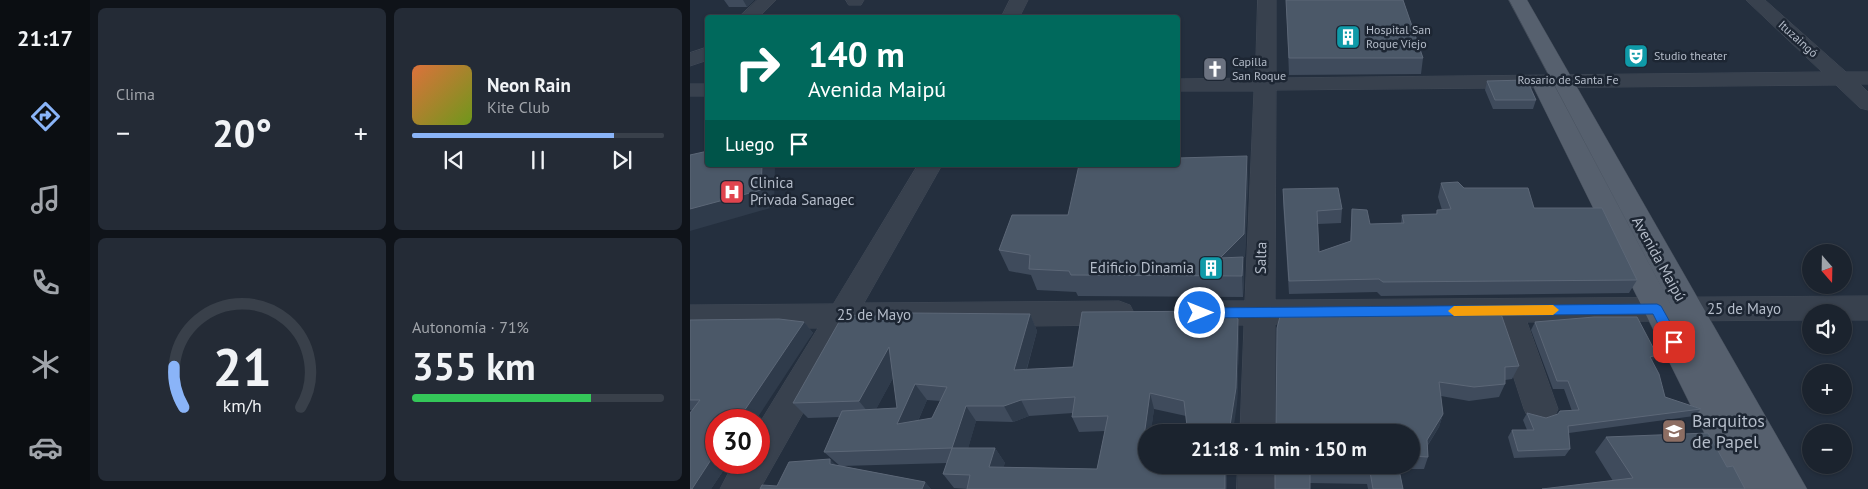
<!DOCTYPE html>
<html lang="es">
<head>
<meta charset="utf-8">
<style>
  :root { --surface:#1b232e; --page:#242b36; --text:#f1f3f6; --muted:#a0a4aa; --line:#39404a; --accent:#8ab4f8 }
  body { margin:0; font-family:"PT Sans",sans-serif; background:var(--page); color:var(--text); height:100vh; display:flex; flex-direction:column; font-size:19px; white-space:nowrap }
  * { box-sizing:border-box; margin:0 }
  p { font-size:16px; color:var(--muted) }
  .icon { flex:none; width:28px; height:28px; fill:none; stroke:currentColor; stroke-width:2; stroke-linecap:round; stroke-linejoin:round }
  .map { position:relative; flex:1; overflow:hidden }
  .sheet { display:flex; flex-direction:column; gap:8px; padding:8px; background:#0f1319; width:600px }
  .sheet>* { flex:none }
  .top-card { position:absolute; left:15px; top:15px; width:475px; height:152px; border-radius:5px; box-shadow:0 1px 4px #0004,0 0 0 1px var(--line); background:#00695c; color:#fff; overflow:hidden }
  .needle { width:32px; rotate:160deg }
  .fabs { position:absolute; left:1112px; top:244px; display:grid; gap:10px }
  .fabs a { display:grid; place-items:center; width:50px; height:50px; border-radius:50%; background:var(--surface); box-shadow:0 1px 4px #0004,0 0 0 1px var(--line); font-size:25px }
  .speed { position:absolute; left:15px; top:409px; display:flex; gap:10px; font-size:25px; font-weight:700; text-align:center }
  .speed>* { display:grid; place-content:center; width:65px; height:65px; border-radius:50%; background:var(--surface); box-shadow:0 1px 4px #0004,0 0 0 1px var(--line); line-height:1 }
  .speed .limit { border:8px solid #d22; background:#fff; color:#111 }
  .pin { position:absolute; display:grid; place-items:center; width:42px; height:42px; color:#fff; margin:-21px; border-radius:10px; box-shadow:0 2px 8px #0006 }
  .me { position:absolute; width:55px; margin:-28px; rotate:90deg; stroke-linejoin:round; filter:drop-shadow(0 0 4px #0008) }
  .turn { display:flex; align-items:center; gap:18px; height:105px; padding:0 20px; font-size:22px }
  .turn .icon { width:65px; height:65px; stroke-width:2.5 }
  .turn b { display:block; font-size:35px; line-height:42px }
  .then { display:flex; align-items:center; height:48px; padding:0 20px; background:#0003; gap:10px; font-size:19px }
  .big { font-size:38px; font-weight:600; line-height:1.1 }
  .sheet .card { flex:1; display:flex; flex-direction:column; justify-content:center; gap:8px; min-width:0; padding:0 18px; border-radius:8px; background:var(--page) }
  .sheet .dial { align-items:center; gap:0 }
  .dial svg { height:130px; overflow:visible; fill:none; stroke:var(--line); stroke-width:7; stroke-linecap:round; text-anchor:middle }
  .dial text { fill:var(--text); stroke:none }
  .song { display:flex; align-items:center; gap:15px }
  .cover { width:60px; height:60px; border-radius:8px; background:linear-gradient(135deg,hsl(20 70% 55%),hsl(80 70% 35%)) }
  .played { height:5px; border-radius:2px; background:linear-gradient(90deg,var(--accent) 80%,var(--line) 80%) }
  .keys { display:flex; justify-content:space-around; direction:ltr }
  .heat { display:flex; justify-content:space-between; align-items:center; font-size:28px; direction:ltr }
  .charge { height:8px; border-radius:4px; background:linear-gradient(90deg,#34c759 71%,var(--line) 0) }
  .sheet .tiles { flex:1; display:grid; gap:8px; grid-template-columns:repeat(2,1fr) }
  .trip { position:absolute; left:448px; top:424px; width:282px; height:50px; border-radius:25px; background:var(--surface); box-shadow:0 1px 4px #0004,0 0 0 1px var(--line); font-weight:600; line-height:50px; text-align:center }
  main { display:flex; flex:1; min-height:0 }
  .tab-bar { display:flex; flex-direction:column; width:90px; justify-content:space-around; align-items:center; background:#0b0e12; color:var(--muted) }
  .tab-bar .icon { width:35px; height:35px }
  .tab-bar .current { color:var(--accent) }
  .tab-bar b { font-size:22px; color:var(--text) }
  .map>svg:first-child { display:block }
</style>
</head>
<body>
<main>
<nav class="tab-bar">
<b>21:17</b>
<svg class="icon current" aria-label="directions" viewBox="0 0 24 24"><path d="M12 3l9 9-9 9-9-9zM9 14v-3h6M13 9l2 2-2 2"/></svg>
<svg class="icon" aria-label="music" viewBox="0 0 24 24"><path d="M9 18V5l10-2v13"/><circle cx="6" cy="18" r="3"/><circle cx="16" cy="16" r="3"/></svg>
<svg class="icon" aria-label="phone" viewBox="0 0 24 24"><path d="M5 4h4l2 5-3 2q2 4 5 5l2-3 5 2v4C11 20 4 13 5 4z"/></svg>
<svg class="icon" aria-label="climate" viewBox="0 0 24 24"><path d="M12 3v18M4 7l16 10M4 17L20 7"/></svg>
<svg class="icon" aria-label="car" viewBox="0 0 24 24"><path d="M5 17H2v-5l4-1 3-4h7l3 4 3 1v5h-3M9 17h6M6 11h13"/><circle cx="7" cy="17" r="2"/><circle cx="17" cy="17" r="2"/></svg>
</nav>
<section class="sheet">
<div class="tiles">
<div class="card"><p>Clima</p>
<div class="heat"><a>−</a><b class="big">20°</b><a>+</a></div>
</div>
<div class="card">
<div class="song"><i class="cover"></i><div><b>Neon Rain</b><p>Kite Club</p></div></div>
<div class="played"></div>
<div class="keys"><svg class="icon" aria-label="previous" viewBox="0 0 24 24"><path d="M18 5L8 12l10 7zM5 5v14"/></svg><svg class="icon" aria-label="pause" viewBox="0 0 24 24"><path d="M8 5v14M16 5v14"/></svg><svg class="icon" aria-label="next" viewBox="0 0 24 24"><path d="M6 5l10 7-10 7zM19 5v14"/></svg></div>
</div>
<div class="card dial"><svg viewBox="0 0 100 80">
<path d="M14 69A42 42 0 1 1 86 69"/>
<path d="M14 69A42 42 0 0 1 8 44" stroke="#8ab4f8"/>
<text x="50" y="56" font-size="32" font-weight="700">21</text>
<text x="50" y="72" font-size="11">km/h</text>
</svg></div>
<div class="card"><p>Autonomía · 71%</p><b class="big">355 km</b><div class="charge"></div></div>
</div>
</section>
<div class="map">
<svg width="1178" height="489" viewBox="0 0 1178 489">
  <rect width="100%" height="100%" fill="#242f3e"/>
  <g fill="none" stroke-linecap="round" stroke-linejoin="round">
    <defs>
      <path id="minor" d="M 67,0 L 86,0 L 68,18 L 48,18 Z
        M 156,0 L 174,0 L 171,5 L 159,5 Z
        M 320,0 L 338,0 L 329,18 L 311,18 Z
        M 568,0 L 586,0 L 586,78 L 1132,72 L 1056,0 L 1075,0 L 1156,72 L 1178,72 L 1178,84 L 1170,84 L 1178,92 L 1178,110 L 1170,108 L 1146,85 L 586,90 L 585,300 L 1178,296 L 1178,320 L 1154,320 L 1154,312 L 1121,312 L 1121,320 L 837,322 L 868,409 L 863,420 L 851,424 L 839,420 L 834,409 L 806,323 L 585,324 L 585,432 L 550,432 L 554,325 L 502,325 L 491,321 L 487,313 L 491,305 L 502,301 L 555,301 L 564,91 L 488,91 L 488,79 L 565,78 Z
        M 18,47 L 18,60 L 0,66 L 0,53 Z
        M 0,84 L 18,84 L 18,96 L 0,96 Z
        M 228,165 L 252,165 L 174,303 L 429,301 L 440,305 L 444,313 L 440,321 L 429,325 L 161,328 L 70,489 L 30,489 L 44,462 L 69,462 L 69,424 L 128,328 L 0,329 L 0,305 L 143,304 Z
        M 548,465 L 584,465 L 585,489 L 547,489 Z"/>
      <path id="major" d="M 819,0 L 837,0 L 1117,489 L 1042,489 L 843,86 L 847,82 L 854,80 L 861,82 L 865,86 L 990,322 Z"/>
    </defs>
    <use href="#minor" stroke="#414a57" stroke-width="1"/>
    <use href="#major" stroke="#414a57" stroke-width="1"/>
    <use href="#minor" fill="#38414e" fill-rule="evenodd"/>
    <use href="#major" fill="#56606e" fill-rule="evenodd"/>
  </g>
  <path fill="#3f4b5c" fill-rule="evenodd" d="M 34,0 L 64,0 L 57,7 L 39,7 Z
    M 596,0 L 713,0 L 733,58 L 731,74 L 599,75 Z
    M 797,81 L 846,100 L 843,109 L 803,109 L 795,90 Z
    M 558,177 L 555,256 L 553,258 L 554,278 L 553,297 L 388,296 L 386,292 L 347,290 L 341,275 L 319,271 L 309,250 L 378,215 Z
    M 751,183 L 774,188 L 844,208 L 947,280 L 939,293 L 691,296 L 687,292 L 599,294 L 593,202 L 593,189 L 652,209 L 651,223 L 628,224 L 629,252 L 660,241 L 662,209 L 680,224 L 711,223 L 712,215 L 746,214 L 747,210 L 752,210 L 748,197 Z
    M 340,314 L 347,331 L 337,369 L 383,367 L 549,335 L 547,404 L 497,426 L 496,416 L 464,409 L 456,465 L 539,465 L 537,474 L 537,489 L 277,489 L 264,488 L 253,474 L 257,463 L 152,466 L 235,482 L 241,489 L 70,489 L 87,486 L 146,465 L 150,466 L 134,452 L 149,417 L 118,418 L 103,403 L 219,317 ZM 203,378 L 207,408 L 186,409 ZM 237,400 L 251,401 L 242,418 L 228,421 ZM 383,413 L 382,417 L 389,432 L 415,431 L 407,469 L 313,467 L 315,463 L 305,448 L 278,448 L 286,421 L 323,422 L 339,416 Z
    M 652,314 L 829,366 L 822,379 L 815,380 L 815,384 L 809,397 L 779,401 L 751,396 L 753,414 L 749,427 L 738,445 L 738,457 L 734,469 L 709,469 L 713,489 L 678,489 L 677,484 L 620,483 L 585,465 L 721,465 L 721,432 Z
    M 0,320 L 114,322 L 123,333 L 26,462 L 39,462 L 21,489 L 2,410 L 0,410 Z
    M 845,322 L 967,355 L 962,361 L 975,397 L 1011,409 L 1004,416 L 879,433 L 880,449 L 875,456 L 824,458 L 818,437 L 822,430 L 837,430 L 833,420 L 837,413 L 856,418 L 882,411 L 874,389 L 863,389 L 841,330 Z
    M 916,437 L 1037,467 L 923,481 L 905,452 Z"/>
  <path fill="#2f3b4b" d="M 53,0 L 64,0 L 57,7 Z
    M 557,156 L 558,177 L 555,256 L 553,258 L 554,278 L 553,297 L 552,276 L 530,258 Z
    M 72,165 L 85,165 L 84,207 L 0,231 L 0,209 Z
    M 340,314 L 347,331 L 332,385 L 324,370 Z
    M 548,319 L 549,335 L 547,404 L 543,432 L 539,432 Z
    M 114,322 L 123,333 L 66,420 L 48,420 Z
    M 199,347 L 211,363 L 182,417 L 169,401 Z
    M 967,355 L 961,363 L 960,357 Z
    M 225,384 L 237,400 L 220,439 L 207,424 Z
    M 460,393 L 464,409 L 461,432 L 456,432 L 456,465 L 451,458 Z
    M 331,400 L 339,416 L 323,422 L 314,406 Z
    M 276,406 L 286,421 L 274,463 L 262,448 Z
    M 753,414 L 749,427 L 733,452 L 737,440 Z
    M 305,448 L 315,463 L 309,481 L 299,467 Z
    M 26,452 L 26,462 L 39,462 L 21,489 L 2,489 Z
    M 140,459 L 150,469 L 140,464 Z
    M 535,465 L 539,465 L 537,474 L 537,489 L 535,489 Z
    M 235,482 L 241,489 L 232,489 Z"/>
  <path fill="#4b5868" stroke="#5c6777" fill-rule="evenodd" d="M 596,0 L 713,0 L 733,58 L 599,58 Z
    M 837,80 L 846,100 L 805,100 L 797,81 Z
    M 18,151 L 18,165 L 72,165 L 71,190 L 0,209 L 0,155 Z
    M 557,156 L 554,234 L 530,258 L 553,257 L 552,276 L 381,275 L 379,271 L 339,269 L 340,255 L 309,250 L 322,215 L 378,215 L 389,165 L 488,165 L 488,158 Z
    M 768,182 L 774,188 L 838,188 L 844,208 L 912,208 L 947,280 L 693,282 L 689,279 L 599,281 L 593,189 L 648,188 L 652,209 L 627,211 L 629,252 L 661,241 L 662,209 L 677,210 L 680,224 L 714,223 L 712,215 L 747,214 L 747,210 L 761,209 L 751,183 Z
    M 537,311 L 548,319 L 546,388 L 539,432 L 496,432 L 497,426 L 494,401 L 460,393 L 451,458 L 456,458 L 456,465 L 535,465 L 535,489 L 277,489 L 280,475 L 253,474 L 262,448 L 134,452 L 152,411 L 207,408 L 199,347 L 169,401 L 103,403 L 153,315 L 219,317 L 219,313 L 340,314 L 324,370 L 383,367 L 392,312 ZM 225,384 L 257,387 L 242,418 L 207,424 ZM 385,397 L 382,417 L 418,416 L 407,469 L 299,467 L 305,448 L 262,448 L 276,406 L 314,406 L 331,400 Z
    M 810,311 L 829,366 L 815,367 L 815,384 L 784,387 L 749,382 L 753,414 L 737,440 L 738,457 L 721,456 L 721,432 L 586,432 L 587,328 L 591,313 L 652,312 L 652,314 Z
    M 904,317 L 947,317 L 967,355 L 960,357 L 969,374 L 975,397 L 1011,409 L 878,426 L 880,449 L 828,451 L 822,430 L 844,430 L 837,413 L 856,418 L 868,414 L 870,411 L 889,410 L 878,381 L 867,381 L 845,322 Z
    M 89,319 L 114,322 L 48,420 L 26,420 L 26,452 L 2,489 L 0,489 L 0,413 L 10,400 L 0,400 L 0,320 Z
    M 1018,433 L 1037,467 L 1043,466 L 1055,489 L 852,489 L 943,478 L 916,437 Z
    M 140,459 L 140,464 L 235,482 L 232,489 L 70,489 L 72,485 L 87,486 L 99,462 Z
    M 585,465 L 708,465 L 713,489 L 683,489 L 680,472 L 620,471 L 620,489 L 585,489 Z"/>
  <path fill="#1a73e8" stroke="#114b97" d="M 967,304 L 971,306 L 989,338 L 991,342 L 989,346 L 979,346 L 963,314 L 510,318 L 504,313 L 510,308 Z"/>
  <path fill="#f59e0b" d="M 863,305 L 869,310 L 863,315 L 764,316 L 758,311 L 764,306 Z"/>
  <defs>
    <symbol id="building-square" viewBox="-11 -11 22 22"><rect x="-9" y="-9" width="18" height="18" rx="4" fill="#0f9aa8" stroke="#1d2633"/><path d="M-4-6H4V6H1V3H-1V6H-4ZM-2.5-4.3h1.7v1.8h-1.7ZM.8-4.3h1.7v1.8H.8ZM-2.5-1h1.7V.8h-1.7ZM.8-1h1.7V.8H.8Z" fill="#fff"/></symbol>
    <symbol id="theatre-square" viewBox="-11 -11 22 22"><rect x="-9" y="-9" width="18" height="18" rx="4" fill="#0f9aa8" stroke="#1d2633"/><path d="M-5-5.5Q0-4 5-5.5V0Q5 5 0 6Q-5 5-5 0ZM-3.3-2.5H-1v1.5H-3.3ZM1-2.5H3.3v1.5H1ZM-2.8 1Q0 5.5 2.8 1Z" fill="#fff"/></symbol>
    <symbol id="church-square" viewBox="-11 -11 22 22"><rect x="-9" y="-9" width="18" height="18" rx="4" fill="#6b7280" stroke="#1d2633"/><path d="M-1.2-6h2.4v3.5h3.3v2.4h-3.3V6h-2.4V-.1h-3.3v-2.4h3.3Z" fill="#fff"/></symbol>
    <symbol id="hospital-square" viewBox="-11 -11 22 22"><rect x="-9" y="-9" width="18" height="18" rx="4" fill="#e0444e" stroke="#1d2633"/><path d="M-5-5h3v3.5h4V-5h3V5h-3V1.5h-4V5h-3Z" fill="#fff"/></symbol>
    <symbol id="school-square" viewBox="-11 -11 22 22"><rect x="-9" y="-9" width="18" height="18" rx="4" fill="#8d6e63" stroke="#1d2633"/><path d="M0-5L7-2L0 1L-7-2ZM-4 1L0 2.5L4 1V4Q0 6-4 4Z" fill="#fff"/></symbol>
  </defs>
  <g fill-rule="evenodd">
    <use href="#building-square" x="644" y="23" width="28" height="28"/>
    <use href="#theatre-square" x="932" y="42" width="28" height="28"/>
    <use href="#church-square" x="511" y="55" width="28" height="28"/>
    <use href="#hospital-square" x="28" y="178" width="28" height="28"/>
    <use href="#building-square" x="507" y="254" width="28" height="28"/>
    <use href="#school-square" x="970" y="417" width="28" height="28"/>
  </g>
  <g text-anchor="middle" stroke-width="5" stroke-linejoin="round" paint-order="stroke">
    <g font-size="12" fill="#b4bcc9" stroke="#1d2633" text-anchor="start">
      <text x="676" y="34">Hospital San<tspan x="676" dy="14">Roque Viejo</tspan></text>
      <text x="964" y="60">Studio theater</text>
      <text x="542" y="66">Capilla<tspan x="542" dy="14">San Roque</tspan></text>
    </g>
    <g font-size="12" fill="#b4bcc9" stroke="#1d2633">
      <text transform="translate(1108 39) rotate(42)" y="4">Ituzaingó</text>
      <text x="878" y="84">Rosario de Santa Fe</text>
    </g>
    <g font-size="15" fill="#b4bcc9" stroke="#1d2633" text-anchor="start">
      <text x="60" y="188">Clinica<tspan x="60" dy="17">Privada Sanagec</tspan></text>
      <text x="504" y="273" text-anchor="end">Edificio Dinamia</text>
    </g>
    <g font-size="15" fill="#b4bcc9" stroke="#1d2633">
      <text transform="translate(571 258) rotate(-89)" y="5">Salta</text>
      <text transform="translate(969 259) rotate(61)" y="5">Avenida Maipú</text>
      <text x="1054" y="314">25 de Mayo</text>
      <text x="184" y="320">25 de Mayo</text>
    </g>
    <g font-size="18" fill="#b4bcc9" stroke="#1d2633" text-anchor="start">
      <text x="1002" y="427">Barquitos<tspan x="1002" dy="21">de Papel</tspan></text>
    </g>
  </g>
</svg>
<div class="fabs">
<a><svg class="needle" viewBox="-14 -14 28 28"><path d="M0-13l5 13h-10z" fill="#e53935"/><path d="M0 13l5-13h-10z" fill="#a0a4aa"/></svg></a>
<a><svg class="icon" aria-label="sound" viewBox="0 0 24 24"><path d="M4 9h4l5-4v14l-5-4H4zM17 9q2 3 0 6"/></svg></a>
<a>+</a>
<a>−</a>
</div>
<div class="speed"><div class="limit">30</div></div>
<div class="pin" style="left:984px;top:342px;background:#d93025"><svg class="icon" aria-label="arrive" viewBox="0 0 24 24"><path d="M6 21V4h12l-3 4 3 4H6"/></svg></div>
<svg class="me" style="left:510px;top:313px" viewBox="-20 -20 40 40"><circle r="17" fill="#1a73e8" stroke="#fff" stroke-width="3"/><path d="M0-11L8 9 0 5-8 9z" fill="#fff"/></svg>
<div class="trip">21:18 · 1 min · 150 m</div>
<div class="top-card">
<div class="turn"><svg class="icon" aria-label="right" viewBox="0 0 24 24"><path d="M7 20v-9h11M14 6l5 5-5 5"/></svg><div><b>140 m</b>Avenida Maipú</div></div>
<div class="then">Luego<svg class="icon" aria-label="arrive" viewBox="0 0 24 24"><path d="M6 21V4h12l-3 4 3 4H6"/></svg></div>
</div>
</div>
</main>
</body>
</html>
